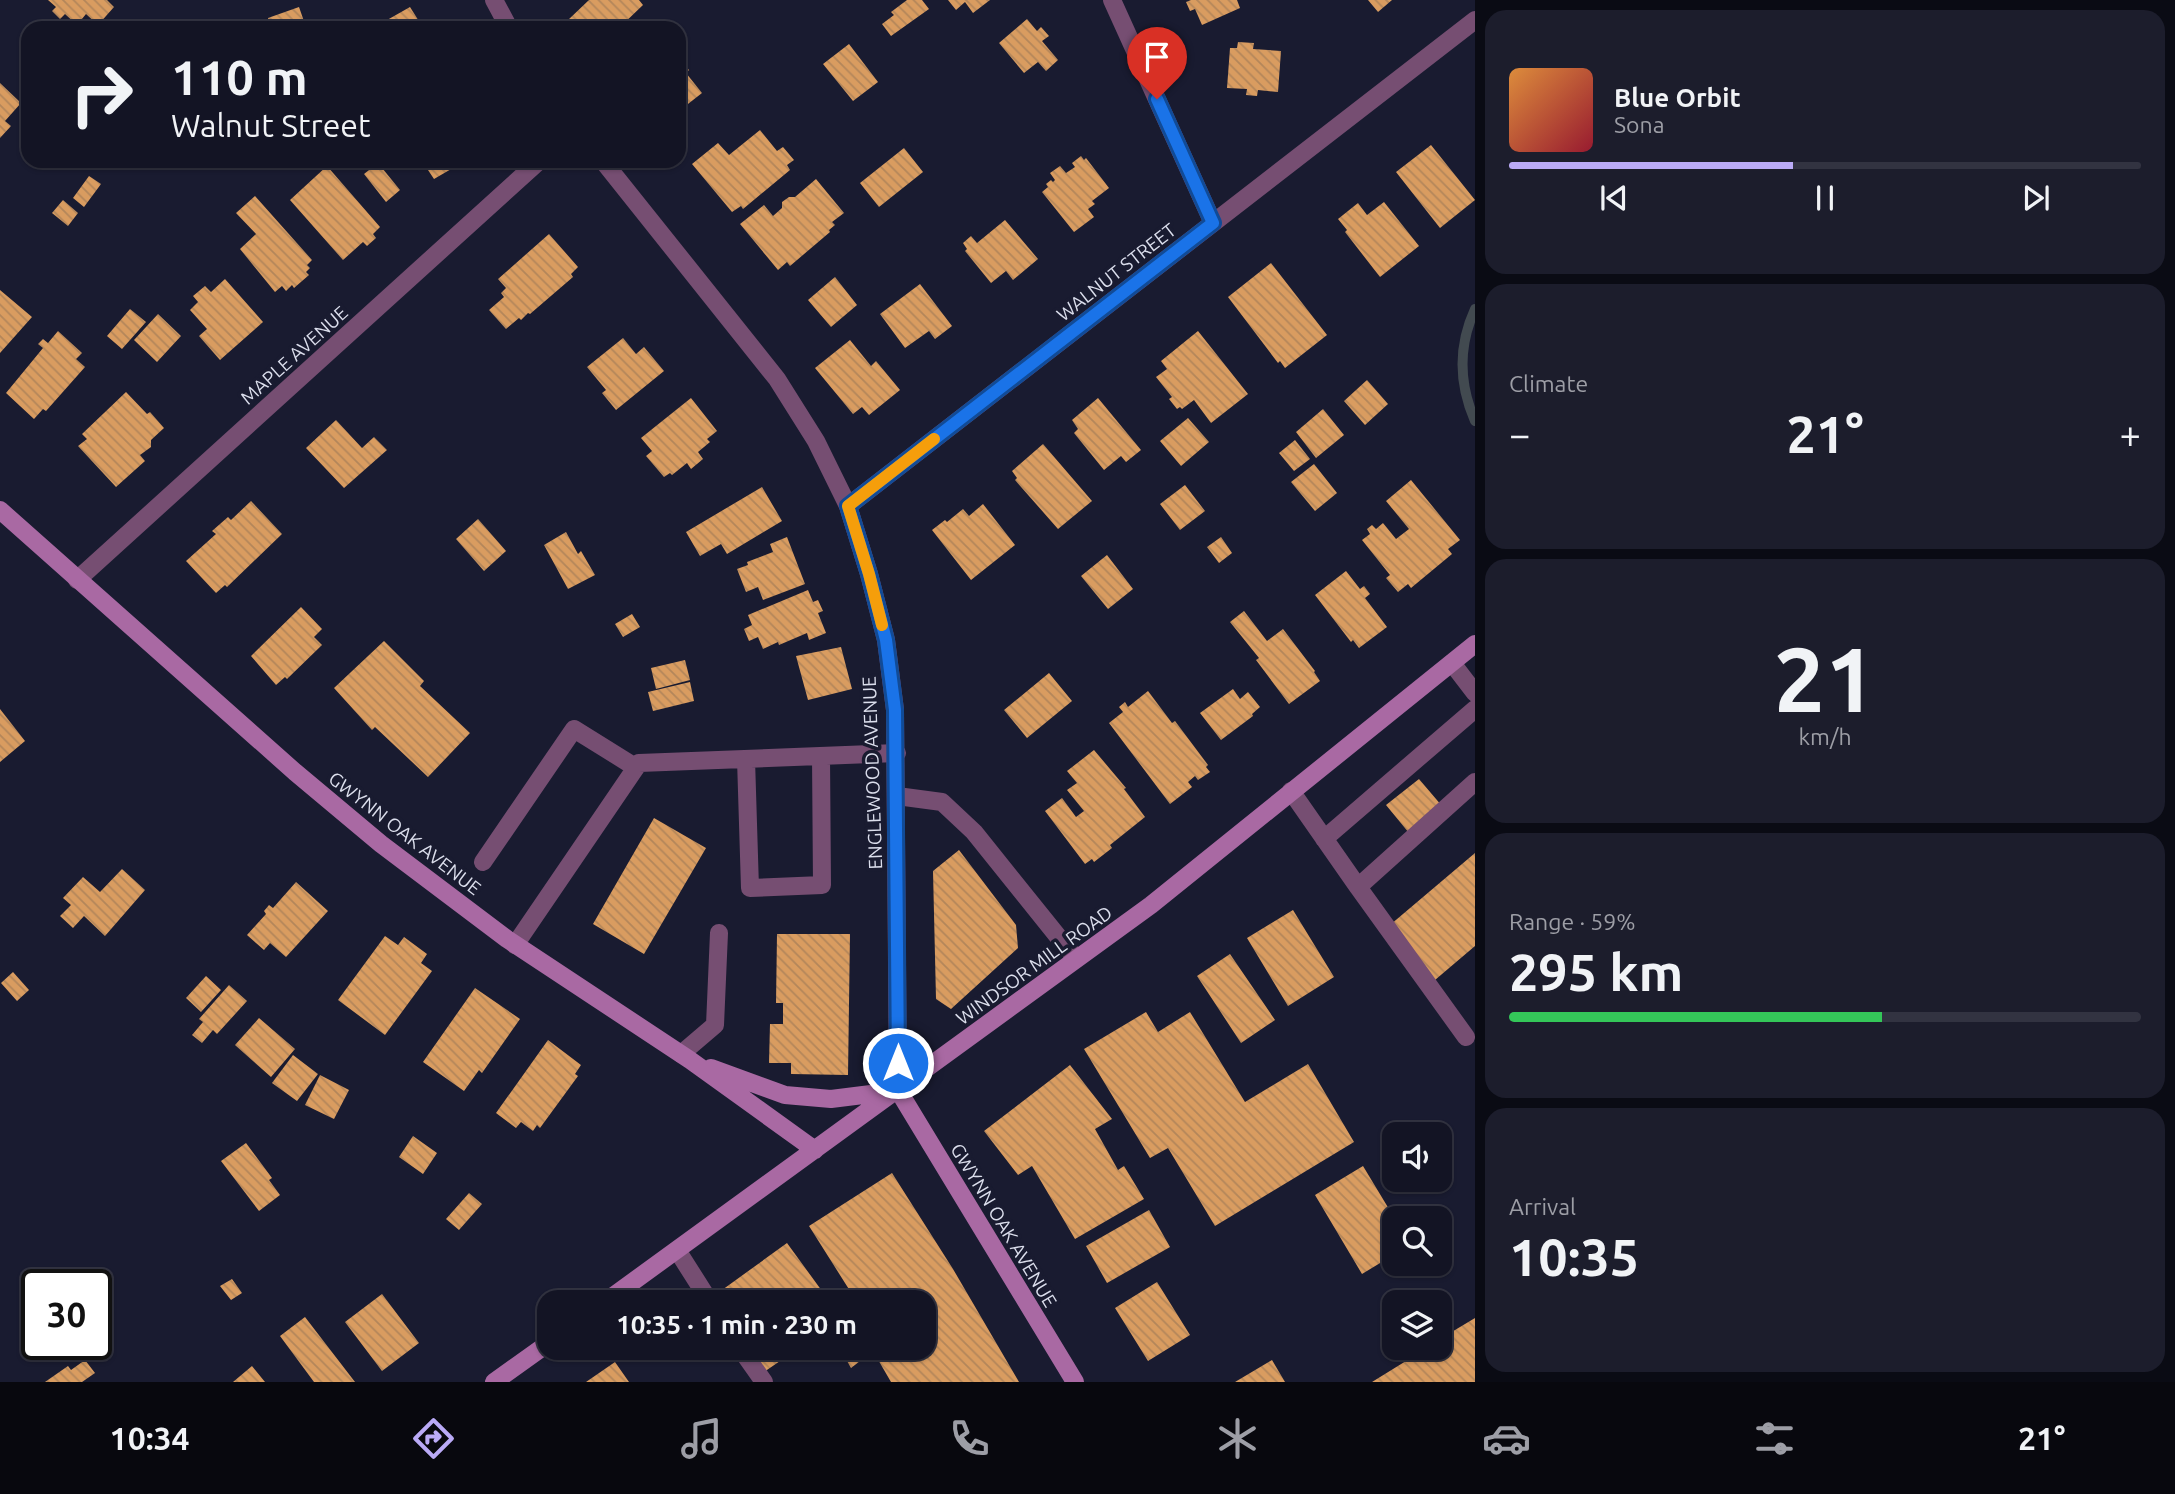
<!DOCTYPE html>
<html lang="en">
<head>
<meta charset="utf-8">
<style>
  :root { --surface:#131424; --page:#1c1d2c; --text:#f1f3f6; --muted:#9d9ea6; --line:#323341; --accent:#baaaf6 }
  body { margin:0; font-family:Ubuntu,sans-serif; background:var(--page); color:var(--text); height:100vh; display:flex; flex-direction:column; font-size:26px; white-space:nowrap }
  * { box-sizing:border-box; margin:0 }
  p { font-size:23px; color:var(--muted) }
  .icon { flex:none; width:38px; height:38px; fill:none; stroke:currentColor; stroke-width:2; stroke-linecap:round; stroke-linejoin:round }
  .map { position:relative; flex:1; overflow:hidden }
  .details { display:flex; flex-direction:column; gap:10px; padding:10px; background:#0a0b14; width:700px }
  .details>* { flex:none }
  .hud { position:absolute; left:21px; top:21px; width:665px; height:147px; border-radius:21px; box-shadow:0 2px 5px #0004,0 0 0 2px var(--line); background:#131424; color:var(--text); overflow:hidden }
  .controls { position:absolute; left:1382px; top:1122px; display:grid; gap:14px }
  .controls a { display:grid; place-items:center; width:70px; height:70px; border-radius:14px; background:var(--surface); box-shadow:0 2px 5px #0004,0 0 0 2px var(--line); font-size:35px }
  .speed { position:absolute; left:21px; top:1269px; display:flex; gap:14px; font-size:35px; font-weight:700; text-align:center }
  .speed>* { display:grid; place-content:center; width:91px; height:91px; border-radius:50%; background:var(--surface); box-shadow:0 2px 5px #0004,0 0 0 2px var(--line); line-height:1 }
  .speed .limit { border:4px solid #111; border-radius:10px; background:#fff; color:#111 }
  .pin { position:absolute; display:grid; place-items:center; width:60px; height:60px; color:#fff; margin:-72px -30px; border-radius:50% 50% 50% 0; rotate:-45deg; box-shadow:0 0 7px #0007 }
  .pin .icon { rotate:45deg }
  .me { position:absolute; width:77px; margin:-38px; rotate:0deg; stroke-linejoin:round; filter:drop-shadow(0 0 5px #0008) }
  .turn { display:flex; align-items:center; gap:24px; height:147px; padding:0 35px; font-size:32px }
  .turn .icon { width:91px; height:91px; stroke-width:2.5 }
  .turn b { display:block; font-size:49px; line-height:60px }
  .big { font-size:52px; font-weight:700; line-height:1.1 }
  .details .card { flex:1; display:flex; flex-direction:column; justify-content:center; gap:10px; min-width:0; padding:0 24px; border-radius:21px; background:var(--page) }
  .details .dial { align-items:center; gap:0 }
  .dial b { font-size:91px; line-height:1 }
  .song { display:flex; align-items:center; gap:21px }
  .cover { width:84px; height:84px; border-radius:10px; background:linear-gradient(135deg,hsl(30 70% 55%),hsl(350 70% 35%)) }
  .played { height:7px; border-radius:4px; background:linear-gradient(90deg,var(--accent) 45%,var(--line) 45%) }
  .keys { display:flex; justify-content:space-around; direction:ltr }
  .heat { display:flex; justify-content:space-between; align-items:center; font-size:38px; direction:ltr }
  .charge { height:10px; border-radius:5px; background:linear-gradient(90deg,#34c759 59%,var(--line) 0) }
  .trip { position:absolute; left:537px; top:1290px; width:399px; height:70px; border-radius:21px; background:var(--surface); box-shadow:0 2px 5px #0004,0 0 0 2px var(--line); font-weight:700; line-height:70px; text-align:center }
  .tabs { display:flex; height:112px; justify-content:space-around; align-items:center; background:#08080e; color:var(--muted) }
  .tabs .icon { width:49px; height:49px }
  .tabs .active { color:var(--accent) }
  .tabs b { font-size:32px; color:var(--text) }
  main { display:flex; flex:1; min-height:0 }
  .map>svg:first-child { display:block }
</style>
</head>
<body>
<main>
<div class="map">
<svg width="1475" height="1382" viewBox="0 0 1475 1382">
  <defs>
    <pattern id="building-back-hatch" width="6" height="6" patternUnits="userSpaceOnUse" patternTransform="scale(1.75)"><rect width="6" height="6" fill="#d99c60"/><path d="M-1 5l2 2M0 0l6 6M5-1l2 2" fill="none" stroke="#b3865a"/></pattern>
  </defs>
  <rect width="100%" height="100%" fill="#191b30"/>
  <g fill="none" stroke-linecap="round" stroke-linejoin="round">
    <path stroke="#424a50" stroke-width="10" d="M 1475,309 C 1458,346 1459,384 1475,421"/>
  </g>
  <path fill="url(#building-back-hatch)" d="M 48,0 L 107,0 L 114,7 L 98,25 L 86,14 L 77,25 L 65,14 L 60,19 L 52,11 L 56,7 Z
    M 589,0 L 639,0 L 643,5 L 619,28 L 576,28 L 568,20 Z
    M 907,0 L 922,0 L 929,9 L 891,36 L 882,24 L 894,15 L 891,12 Z
    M 948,0 L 990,0 L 973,13 L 965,2 L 956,10 Z
    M 1191,0 L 1237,0 L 1240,8 L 1202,25 L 1195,9 L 1190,11 L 1186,2 Z
    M 1368,0 L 1392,0 L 1378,12 Z
    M 299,7 L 306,27 L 271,28 L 268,18 Z
    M 410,7 L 422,26 L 432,20 L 437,28 L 373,28 Z
    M 1027,19 L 1037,31 L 1041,27 L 1049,36 L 1042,41 L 1058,60 L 1046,71 L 1038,62 L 1024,73 L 999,43 Z
    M 1238,42 L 1254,43 L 1253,49 L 1281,51 L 1278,92 L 1258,90 L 1257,96 L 1246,95 L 1247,89 L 1227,88 L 1230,48 L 1237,48 Z
    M 849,44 L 878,82 L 853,101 L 823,64 Z
    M 683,49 L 687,55 L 681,60 L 689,70 L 686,73 L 702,93 L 679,111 L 679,52 Z
    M 0,83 L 21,103 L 5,121 L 11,126 L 0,138 Z
    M 760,130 L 777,151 L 783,147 L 794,160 L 787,165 L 790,170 L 743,209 L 741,206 L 732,212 L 692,164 L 718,143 L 729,155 Z
    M 1431,145 L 1475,200 L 1440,228 L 1396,172 Z
    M 904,148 L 923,172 L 879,207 L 860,183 Z
    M 1081,156 L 1084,160 L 1086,158 L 1109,188 L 1092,201 L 1095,204 L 1088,209 L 1094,217 L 1074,232 L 1042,192 L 1048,187 L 1046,184 L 1051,180 L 1053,182 L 1055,180 L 1050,173 L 1060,166 L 1066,173 L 1075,167 L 1072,163 Z
    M 436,161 L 465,161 L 434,179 L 426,167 Z
    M 378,163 L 400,190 L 386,202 L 364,174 Z
    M 327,166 L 380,227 L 373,234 L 376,238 L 367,246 L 363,242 L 343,260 L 290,200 Z
    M 89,176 L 101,184 L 84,207 L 73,198 Z
    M 816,179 L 844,213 L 832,222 L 835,225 L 829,230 L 830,232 L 790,266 L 787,262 L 778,270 L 740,224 L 764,205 L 773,216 L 782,208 L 782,202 L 789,197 L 795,197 Z
    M 255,196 L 312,260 L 307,265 L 310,268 L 306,272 L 309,275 L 294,288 L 292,285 L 286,291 L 282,286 L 275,292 L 240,249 L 256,234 L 236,213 Z
    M 63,200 L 78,213 L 68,226 L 52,213 Z
    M 1384,202 L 1419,246 L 1380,277 L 1345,232 L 1347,230 L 1338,219 L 1358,203 L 1367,215 Z
    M 1005,220 L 1038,259 L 1013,280 L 1006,271 L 991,283 L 965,251 L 967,249 L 963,243 L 971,236 L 977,243 Z
    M 549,234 L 578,267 L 571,274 L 573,277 L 530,314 L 528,313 L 521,320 L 519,318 L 506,329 L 489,310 L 504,297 L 501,293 L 506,288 L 498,279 Z
    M 1271,263 L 1327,335 L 1285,368 L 1280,361 L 1278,363 L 1228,297 Z
    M 835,277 L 857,305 L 831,327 L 808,300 Z
    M 225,279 L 263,322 L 220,360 L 199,336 L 207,329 L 190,310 L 198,302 L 193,296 L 205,286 L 211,292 Z
    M 920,284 L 952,326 L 935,339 L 929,331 L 905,348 L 880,314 Z
    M 0,290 L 32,317 L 0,353 Z
    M 130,309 L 146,322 L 122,349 L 107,336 Z
    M 158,314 L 181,336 L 157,362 L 134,340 Z
    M 58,331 L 82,353 L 76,359 L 85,367 L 46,411 L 43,409 L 34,419 L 6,393 L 43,348 L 38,344 L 43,339 L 48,343 Z
    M 1198,331 L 1248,394 L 1211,423 L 1194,400 L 1182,409 L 1180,407 L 1177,409 L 1169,399 L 1172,397 L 1156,377 L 1167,369 L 1161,361 Z
    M 623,338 L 636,354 L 644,347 L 664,371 L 616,410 L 602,393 L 606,390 L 587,367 Z
    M 850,340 L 871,366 L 876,361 L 900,390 L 869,415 L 862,407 L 853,414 L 815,368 Z
    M 1367,380 L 1388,404 L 1365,425 L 1344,401 Z
    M 126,392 L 147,414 L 150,412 L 164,428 L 151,440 L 151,447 L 140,455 L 145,461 L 116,487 L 78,446 L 87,439 L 82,434 Z
    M 691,398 L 717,431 L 707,439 L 710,442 L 698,452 L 703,459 L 691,469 L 687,463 L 672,475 L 670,473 L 664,477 L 646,456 L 652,451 L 641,438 Z
    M 1098,398 L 1141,450 L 1126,462 L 1121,456 L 1104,470 L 1074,433 L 1078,429 L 1072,420 Z
    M 1323,409 L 1344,435 L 1316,458 L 1296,432 Z
    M 1188,418 L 1209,442 L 1181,466 L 1160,441 Z
    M 336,420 L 362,448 L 374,437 L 387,450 L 344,488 L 306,448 Z
    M 1295,440 L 1310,459 L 1294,471 L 1279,453 Z
    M 1043,444 L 1092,501 L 1058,529 L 1015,480 L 1017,478 L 1012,471 Z
    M 1314,464 L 1337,493 L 1315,511 L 1291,482 Z
    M 1411,480 L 1460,540 L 1448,549 L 1452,554 L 1411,588 L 1408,584 L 1398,592 L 1386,578 L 1390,575 L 1362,540 L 1370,534 L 1367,529 L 1372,525 L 1376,529 L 1383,523 L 1396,539 L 1409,529 L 1386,501 Z
    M 1185,485 L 1205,511 L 1180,530 L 1160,504 Z
    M 762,487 L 782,521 L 727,554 L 721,544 L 700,556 L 686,532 Z
    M 251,501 L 282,534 L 227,587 L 225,585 L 216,593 L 186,561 L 216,534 L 212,531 L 228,517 L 231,520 Z
    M 983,504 L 1015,545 L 971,580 L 932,530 L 945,520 L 947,522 L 963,509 L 969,516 Z
    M 478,519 L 506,551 L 484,571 L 456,539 Z
    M 566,532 L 578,554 L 581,551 L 595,575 L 568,589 L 544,545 Z
    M 787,537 L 805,584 L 763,600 L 758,587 L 746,592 L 737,569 L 748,565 L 747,562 L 773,552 L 770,544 Z
    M 1221,537 L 1232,553 L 1219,563 L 1207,547 Z
    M 1107,555 L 1133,589 L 1108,609 L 1081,576 Z
    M 1346,571 L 1360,589 L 1364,586 L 1370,594 L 1365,598 L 1387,627 L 1359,648 L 1353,640 L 1351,642 L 1315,595 Z
    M 808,590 L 813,602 L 818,600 L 823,611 L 818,613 L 826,633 L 809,640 L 807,633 L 779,645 L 778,642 L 763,649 L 758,637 L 749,641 L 744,629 L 752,625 L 748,615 Z
    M 301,607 L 322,629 L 314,637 L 322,645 L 287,679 L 285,677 L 276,685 L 251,656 Z
    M 1244,611 L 1267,641 L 1283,629 L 1315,671 L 1314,672 L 1320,681 L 1289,704 L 1256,660 L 1259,658 L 1230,622 Z
    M 632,614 L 640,627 L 623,637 L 615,624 Z
    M 384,641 L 424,681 L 420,686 L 470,733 L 428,777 L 375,727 L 372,730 L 334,688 Z
    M 841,647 L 852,689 L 808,700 L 796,656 Z
    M 685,660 L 690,680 L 656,689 L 651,668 Z
    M 1049,673 L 1072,701 L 1027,738 L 1004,710 Z
    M 690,682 L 694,701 L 653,711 L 648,692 Z
    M 1233,689 L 1240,699 L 1248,692 L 1260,707 L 1252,714 L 1253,716 L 1221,740 L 1200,713 Z
    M 1148,691 L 1172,723 L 1175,721 L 1208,765 L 1206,767 L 1210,772 L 1198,780 L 1195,776 L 1188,782 L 1192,787 L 1170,804 L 1109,723 L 1123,712 L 1119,707 L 1125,702 L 1128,707 Z
    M 0,709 L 25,741 L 0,762 Z
    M 1094,750 L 1126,788 L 1124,789 L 1145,817 L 1110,845 L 1112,848 L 1094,862 L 1092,859 L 1085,864 L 1045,811 L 1062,798 L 1076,817 L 1084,811 L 1067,790 L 1077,783 L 1067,771 Z
    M 1419,779 L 1442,806 L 1409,833 L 1386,805 Z
    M 654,818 L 706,848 L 644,954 L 593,924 Z
    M 959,850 L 1016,925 L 1018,948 L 951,1009 L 936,999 L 933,871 Z
    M 1475,853 L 1475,946 L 1435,980 L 1390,925 Z
    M 122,869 L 145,890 L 105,936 L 84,916 L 73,928 L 60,916 L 71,905 L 63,898 L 83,877 L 100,892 Z
    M 296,882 L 328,911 L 286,957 L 270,943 L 264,950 L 247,935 L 266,914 L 264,911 L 269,905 L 273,908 Z
    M 1293,910 L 1334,977 L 1288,1006 L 1247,938 Z
    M 777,934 L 850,934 L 848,1075 L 791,1074 L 791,1063 L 769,1063 L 770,1024 L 783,1024 L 783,1003 L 776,1003 Z
    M 385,936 L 398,945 L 404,937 L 427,954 L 421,963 L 432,971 L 385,1035 L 338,1000 Z
    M 1230,954 L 1275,1020 L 1241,1043 L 1197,976 Z
    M 13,972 L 29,990 L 17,1001 L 1,983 Z
    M 206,976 L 221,990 L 201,1012 L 186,998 Z
    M 229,985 L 247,1001 L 217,1034 L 213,1030 L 202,1043 L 192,1035 L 203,1022 L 199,1019 Z
    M 475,988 L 520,1019 L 482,1073 L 479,1070 L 464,1091 L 423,1062 Z
    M 1146,1012 L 1158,1032 L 1190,1012 L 1245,1102 L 1308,1064 L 1354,1142 L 1215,1226 L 1168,1148 L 1150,1158 L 1084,1049 Z
    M 259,1018 L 295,1049 L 271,1077 L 235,1045 Z
    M 548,1040 L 581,1065 L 575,1074 L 578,1076 L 540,1128 L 537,1125 L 533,1131 L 521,1122 L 516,1128 L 496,1113 Z
    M 293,1055 L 318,1074 L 297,1101 L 272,1083 Z
    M 1070,1065 L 1112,1119 L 1095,1129 L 1118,1170 L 1124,1166 L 1144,1199 L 1075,1239 L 1032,1166 L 1018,1175 L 984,1131 Z
    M 320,1075 L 349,1090 L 334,1119 L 305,1105 Z
    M 413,1136 L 437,1153 L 423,1174 L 399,1157 Z
    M 246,1143 L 272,1178 L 269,1180 L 280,1195 L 259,1211 L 221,1161 Z
    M 1363,1166 L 1395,1219 L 1395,1254 L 1362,1274 L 1315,1195 Z
    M 892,1173 L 953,1269 L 1019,1382 L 891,1382 L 873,1351 L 851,1368 L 842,1352 L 849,1348 L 924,1348 L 924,1302 L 857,1302 L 809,1226 Z
    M 469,1193 L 482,1204 L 459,1230 L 446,1219 Z
    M 1149,1210 L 1170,1247 L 1107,1283 L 1086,1246 Z
    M 787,1243 L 830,1302 L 714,1302 L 711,1298 Z
    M 232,1279 L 242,1293 L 231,1300 L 220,1286 Z
    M 1157,1282 L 1190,1335 L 1148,1361 L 1115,1308 Z
    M 382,1294 L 419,1343 L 382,1371 L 345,1322 Z
    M 305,1317 L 355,1382 L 314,1382 L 280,1336 Z
    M 1475,1318 L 1475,1382 L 1372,1382 L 1427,1348 L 1440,1348 L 1440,1339 Z
    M 747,1348 L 799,1348 L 764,1372 Z
    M 85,1360 L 95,1373 L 82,1382 L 45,1382 L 68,1366 L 71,1370 Z
    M 1272,1360 L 1285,1382 L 1235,1382 Z
    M 615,1362 L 629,1382 L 586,1382 Z
    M 252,1366 L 265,1382 L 233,1382 Z"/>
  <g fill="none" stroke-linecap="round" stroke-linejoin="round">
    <path stroke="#764e72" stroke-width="18" d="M 1452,663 L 1475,693
      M 746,759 L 750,888 L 822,885 L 821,756
      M 1291,791 L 1358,887 L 1475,782
      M 897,796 L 942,802 L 974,832 L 1076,959
      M 1324,839 L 1475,709
      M 483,862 L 574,729 L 635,767
      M 1358,887 L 1466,1037
      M 515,945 L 639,763 L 897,753
      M 681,1054 L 715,1025 L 719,933
      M 677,1250 L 710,1302
      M 740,1348 L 764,1382"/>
    <path stroke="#764e72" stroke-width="18" d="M 494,0 L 509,28
      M 1112,0 L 1213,223
      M 603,161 L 777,379 L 816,441 L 848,506 L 869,574 L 886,640 L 895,710 L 898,1090
      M 848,506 L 1475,20
      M 77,580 L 539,161"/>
    <path stroke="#a969a3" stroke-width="18" d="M 0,510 L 295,772 L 381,844 L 507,939 L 690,1060 L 815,1150
      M 711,1068 L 785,1095 L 831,1099 L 895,1091
      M 898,1090 L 1075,1382
      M 605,1302 L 1151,905 L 1475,644
      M 494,1382 L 550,1342"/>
  </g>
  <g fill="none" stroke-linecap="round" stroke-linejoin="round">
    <defs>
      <path id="route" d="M 898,1063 L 895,710 L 886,640 L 869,574 L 848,506 L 1213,223 L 1157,99"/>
    </defs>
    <use href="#route" stroke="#114b97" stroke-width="18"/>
    <use href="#route" stroke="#1a73e8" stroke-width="12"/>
    <path stroke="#f59e0b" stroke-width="12" d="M 882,625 L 869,574 L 848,506 L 934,439"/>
  </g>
  <g text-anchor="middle" stroke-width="7" stroke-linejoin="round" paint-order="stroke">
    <g font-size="19" fill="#dbdeec" stroke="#191b30">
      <text transform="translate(1116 272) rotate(-38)" y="7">WALNUT STREET</text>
      <text transform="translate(294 355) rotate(-42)" y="7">MAPLE AVENUE</text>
      <text transform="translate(872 773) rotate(-92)" y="7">ENGLEWOOD AVENUE</text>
      <text transform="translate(405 833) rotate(38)" y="7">GWYNN OAK AVENUE</text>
      <text transform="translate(1034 965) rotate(-36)" y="7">WINDSOR MILL ROAD</text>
      <text transform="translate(1004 1225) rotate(59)" y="7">GWYNN OAK AVENUE</text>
    </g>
  </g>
</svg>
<div class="controls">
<a><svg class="icon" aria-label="sound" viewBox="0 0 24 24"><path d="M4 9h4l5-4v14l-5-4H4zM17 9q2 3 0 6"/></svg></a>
<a><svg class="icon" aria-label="search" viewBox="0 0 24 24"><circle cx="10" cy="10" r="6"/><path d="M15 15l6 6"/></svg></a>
<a><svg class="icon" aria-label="layers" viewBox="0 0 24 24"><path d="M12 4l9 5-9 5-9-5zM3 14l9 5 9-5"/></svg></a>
</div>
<div class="speed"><div class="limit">30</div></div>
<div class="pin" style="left:1157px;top:99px;background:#d93025"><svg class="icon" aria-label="arrive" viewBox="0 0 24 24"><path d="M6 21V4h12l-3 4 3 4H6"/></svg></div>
<svg class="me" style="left:898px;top:1063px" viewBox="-20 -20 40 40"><circle r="17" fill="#1a73e8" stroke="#fff" stroke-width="3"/><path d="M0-11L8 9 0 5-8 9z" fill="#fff"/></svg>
<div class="trip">10:35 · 1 min · 230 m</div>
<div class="hud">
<div class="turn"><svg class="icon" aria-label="right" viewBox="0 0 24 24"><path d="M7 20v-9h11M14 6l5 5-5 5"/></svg><div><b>110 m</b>Walnut Street</div></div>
</div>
</div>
<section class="details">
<div class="card">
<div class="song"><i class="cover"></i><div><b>Blue Orbit</b><p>Sona</p></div></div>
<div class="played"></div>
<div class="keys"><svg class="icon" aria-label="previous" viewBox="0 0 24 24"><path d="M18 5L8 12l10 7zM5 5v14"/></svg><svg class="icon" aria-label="pause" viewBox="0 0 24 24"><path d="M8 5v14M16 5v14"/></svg><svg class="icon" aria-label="next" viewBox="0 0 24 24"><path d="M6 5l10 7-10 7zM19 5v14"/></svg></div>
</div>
<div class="card"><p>Climate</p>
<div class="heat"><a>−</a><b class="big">21°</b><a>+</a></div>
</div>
<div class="card dial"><b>21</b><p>km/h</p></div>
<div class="card"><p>Range · 59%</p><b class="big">295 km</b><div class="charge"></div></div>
<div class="card"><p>Arrival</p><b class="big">10:35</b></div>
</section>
</main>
<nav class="tabs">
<b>10:34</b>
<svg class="icon active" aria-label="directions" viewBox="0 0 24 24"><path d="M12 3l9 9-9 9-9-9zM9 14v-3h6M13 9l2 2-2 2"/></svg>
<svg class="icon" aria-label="music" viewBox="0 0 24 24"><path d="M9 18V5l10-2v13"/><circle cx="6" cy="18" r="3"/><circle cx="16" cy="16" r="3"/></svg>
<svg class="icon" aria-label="phone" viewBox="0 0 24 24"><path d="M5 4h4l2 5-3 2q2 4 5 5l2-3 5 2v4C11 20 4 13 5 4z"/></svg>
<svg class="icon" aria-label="climate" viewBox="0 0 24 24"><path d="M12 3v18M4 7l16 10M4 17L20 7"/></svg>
<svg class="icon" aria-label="car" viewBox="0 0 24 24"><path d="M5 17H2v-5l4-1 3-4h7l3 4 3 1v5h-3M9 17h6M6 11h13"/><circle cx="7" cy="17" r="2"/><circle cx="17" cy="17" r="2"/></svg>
<svg class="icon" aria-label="filters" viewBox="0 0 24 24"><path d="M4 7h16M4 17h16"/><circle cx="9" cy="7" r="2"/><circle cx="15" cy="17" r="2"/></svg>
<b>21°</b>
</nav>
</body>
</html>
